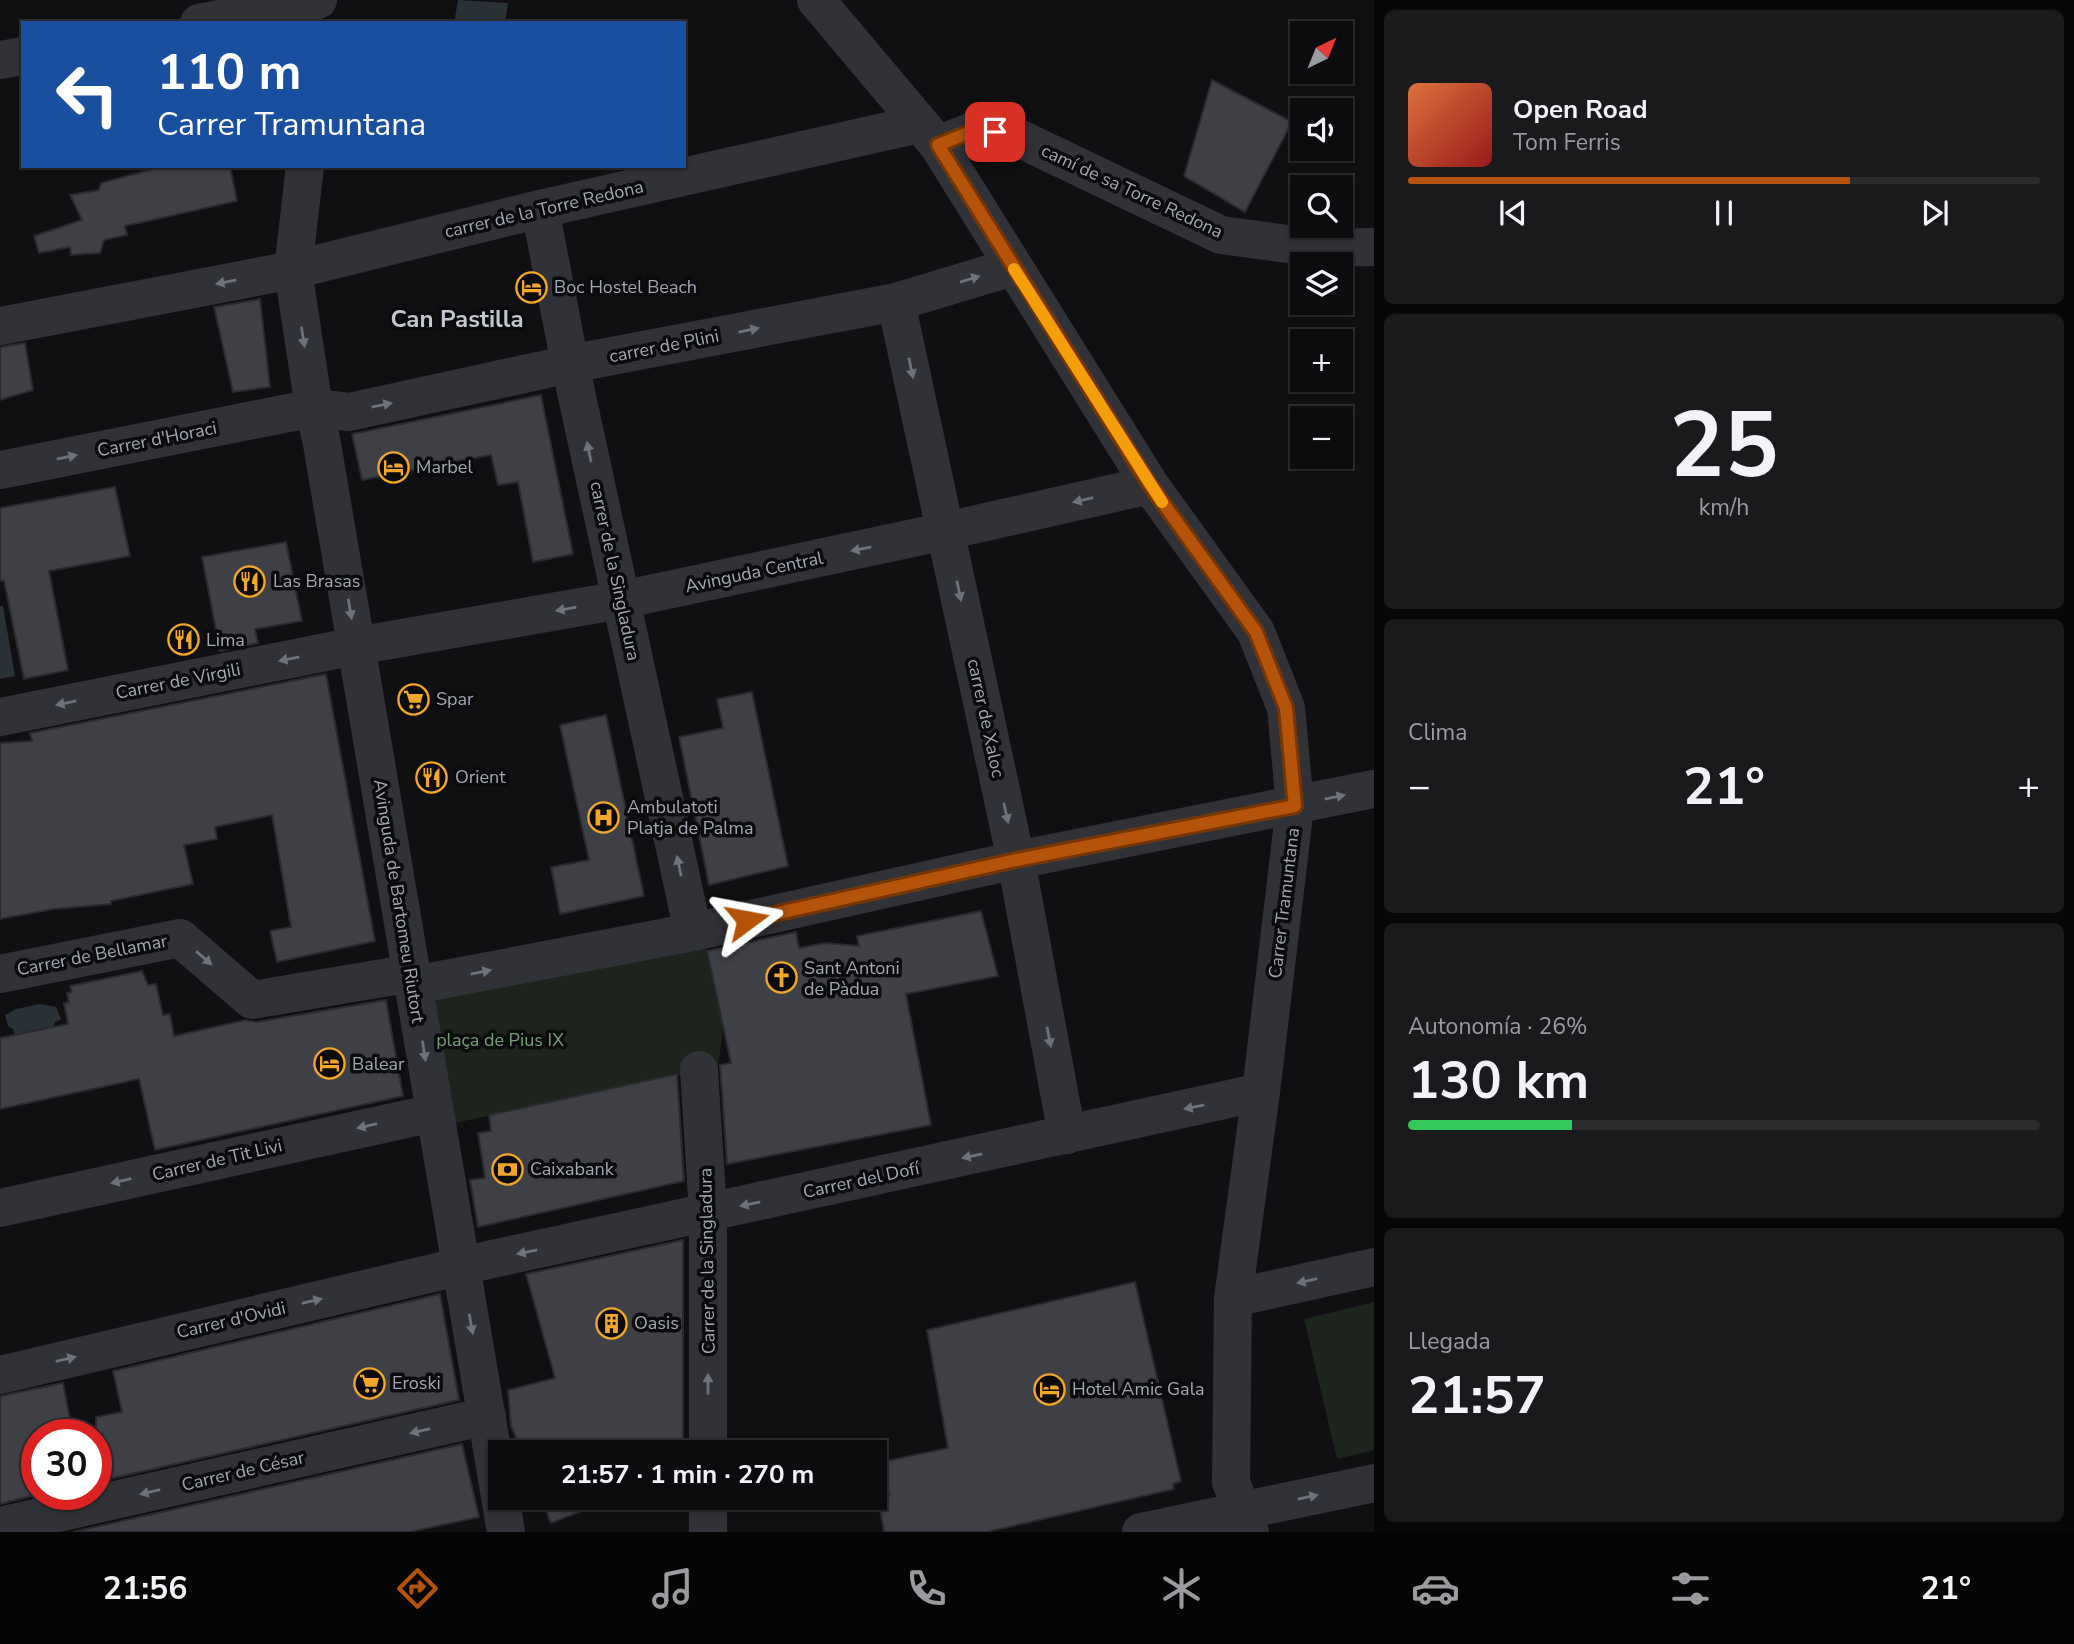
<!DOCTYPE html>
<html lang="es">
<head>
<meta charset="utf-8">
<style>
  :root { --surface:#0c0c0e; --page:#1a1a1c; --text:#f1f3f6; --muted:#9a9b9e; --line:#2c2c2e; --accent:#b45309 }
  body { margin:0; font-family:"Nunito Sans",sans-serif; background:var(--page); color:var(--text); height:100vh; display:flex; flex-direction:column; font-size:26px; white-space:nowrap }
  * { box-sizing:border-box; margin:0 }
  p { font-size:23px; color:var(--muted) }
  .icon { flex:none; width:38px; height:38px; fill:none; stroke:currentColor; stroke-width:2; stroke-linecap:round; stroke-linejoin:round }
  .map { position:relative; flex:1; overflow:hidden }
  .side { display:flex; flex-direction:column; gap:10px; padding:10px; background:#070708; width:700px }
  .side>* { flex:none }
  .hud { position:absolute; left:21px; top:21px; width:665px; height:147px; border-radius:0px; box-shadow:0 2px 5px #0004,0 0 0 2px var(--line); background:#1a4fa0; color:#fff; overflow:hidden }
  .needle { width:46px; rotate:43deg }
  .tools { position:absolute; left:1290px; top:21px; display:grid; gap:14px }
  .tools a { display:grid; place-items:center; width:63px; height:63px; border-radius:0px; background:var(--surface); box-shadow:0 2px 5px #0004,0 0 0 2px var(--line); font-size:35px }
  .speed { position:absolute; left:21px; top:1419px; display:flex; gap:14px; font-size:35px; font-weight:700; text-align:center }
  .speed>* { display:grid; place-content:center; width:91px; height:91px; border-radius:50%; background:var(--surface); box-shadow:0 2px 5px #0004,0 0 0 2px var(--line); line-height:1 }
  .speed .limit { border:10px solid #d22; background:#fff; color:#111 }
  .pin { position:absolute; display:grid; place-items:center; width:60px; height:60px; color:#fff; margin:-30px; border-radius:14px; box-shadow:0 4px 10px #0006 }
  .me { position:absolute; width:77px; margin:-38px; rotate:77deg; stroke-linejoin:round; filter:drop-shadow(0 0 5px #0008) }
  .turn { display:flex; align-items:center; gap:24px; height:147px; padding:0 21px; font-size:32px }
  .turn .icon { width:91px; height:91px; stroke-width:2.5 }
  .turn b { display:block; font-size:49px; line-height:60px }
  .big { font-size:52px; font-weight:700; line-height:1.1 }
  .side .card { flex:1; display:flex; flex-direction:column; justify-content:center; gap:10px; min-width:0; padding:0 24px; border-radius:10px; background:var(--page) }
  .side .dial { align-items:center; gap:0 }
  .dial b { font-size:91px; line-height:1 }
  .song { display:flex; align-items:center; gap:21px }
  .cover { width:84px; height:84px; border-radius:10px; background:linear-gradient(135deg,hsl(20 70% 55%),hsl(0 70% 35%)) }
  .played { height:7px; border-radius:4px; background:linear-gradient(90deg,var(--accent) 70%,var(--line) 70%) }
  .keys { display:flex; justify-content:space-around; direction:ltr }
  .heat { display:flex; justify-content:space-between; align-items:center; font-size:38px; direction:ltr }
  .charge { height:10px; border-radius:5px; background:linear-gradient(90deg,#34c759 26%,var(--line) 0) }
  .trip { position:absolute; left:488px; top:1440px; width:399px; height:70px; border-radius:0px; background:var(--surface); box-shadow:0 2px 5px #0004,0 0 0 2px var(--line); font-weight:700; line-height:70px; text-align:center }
  .dock { display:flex; height:112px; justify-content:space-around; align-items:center; background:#050506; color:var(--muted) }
  .dock .icon { width:49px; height:49px }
  .dock .current { color:var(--accent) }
  .dock b { font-size:32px; color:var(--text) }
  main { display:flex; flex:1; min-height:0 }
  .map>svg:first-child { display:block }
</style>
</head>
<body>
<main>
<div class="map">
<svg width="1374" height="1532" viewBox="0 0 1374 1532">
  <rect width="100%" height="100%" fill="#101012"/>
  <path fill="#1d241d" d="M 693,932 L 707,949 L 723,1027 L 718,1067 L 436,1127 L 414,985 Z
    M 1374,1302 L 1374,1450 L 1337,1459 L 1304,1319 Z"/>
  <path fill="#293137" d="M 458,0 L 508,3 L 505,23 L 454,23 Z
    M 0,606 L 3,606 L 15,676 L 0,679 Z
    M 40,1004 L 56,1007 L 61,1019 L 55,1022 L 53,1027 L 15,1035 L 13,1029 L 8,1026 L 5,1015 L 16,1009 Z"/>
  <path fill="#3f4045" stroke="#2a2a2e" stroke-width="2" d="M 1212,80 L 1292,122 L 1245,212 L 1184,176 Z
    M 164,166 L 230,166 L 237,201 L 125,226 L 127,235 L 104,240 L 100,253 L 71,255 L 70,247 L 39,253 L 34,236 L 82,220 L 70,195 L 99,190 L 101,183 Z
    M 260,299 L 270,387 L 233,392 L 214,307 Z
    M 25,343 L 33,390 L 0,400 L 0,347 Z
    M 541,395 L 573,554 L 533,562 L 518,482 L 498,485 L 491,455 L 362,480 L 352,434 Z
    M 115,487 L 130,556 L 49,571 L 68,670 L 24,679 L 4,581 L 0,581 L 0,508 Z
    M 286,542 L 302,621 L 255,629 L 258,643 L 220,651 L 202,557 Z
    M 326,674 L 375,941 L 277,962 L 270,931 L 291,927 L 272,815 L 215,827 L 217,839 L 184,845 L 193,884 L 111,901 L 111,904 L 54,909 L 0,919 L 0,743 L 32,741 L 30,733 Z
    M 752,692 L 788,866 L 709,885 L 679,737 L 723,728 L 717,699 Z
    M 606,715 L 644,896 L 560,914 L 551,867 L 589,860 L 560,725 Z
    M 981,911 L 998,976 L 906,994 L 931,1125 L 727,1164 L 720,1065 L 731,1063 L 707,951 L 796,932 L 799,948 L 825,943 L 859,946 L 857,936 Z
    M 142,971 L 148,985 L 156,984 L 163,1015 L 170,1014 L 174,1036 L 245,1020 L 256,1022 L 386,1000 L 403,1096 L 155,1150 L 139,1079 L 0,1109 L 0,1038 L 68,1024 L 64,1003 L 69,1002 L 67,993 L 72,992 L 70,986 Z
    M 677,1074 L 684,1181 L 478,1227 L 470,1180 L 485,1178 L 478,1133 L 491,1131 L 489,1115 Z
    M 683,1240 L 683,1452 L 522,1452 L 511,1426 L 508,1390 L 555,1378 L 526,1274 Z
    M 1135,1282 L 1181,1481 L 1173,1484 L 1174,1489 L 987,1532 L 884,1532 L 878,1497 L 889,1495 L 882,1462 L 948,1448 L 927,1330 Z
    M 440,1294 L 459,1400 L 96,1482 L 96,1417 L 122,1412 L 113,1371 Z
    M 63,1383 L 73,1435 L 37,1435 L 37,1494 L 40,1494 L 0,1504 L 0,1396 Z
    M 462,1444 L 479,1517 L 410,1532 L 73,1532 Z
    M 541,1498 L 615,1498 L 551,1523 Z"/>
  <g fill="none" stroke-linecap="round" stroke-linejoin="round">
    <path stroke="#313237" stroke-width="38" d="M 816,0 L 938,145 L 1150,485 L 1256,632 L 1286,708 L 1295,806 L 1261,1092 L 1233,1298 L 1231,1482 L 1250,1532
      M 199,23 L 318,0
      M 0,60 L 23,56
      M 938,145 L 978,129 L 1012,135 L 1221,235 L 1317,248 L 1374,247
      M 305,166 L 293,270 L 314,408 L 322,444 L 506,1532
      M 540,209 L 570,364 L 693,932
      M 896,302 L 1016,860 L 1067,1135
      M 0,326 L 293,270 L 540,209 L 919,124
      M 0,470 L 314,408 L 349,412 L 570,364 L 896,302 L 1012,267
      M 0,717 L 356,646 L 621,600 L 946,531 L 1150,485
      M 0,974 L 180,938 L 252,1000 L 412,973
      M 414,985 L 693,932 L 1016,860 L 1374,789
      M 699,1070 L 708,1213 L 708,1452
      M 0,1208 L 434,1113
      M 1233,1298 L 1374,1267
      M 0,1375 L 488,1260 L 1261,1092
      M 0,1526 L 487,1416
      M 708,1532 L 708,1498
      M 1141,1532 L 1374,1483"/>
  </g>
  <defs><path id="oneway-solid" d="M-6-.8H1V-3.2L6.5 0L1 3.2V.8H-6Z" transform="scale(1.75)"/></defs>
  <g fill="#6f727b">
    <use href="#oneway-solid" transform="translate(970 279) rotate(-17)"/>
    <use href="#oneway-solid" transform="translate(226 282) rotate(169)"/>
    <use href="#oneway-solid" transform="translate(749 330) rotate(-11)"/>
    <use href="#oneway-solid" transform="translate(303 337) rotate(81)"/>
    <use href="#oneway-solid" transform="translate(911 368) rotate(78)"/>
    <use href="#oneway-solid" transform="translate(382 405) rotate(-12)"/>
    <use href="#oneway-solid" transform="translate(589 452) rotate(-102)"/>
    <use href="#oneway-solid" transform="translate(67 457) rotate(-11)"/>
    <use href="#oneway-solid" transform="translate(1083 500) rotate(167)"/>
    <use href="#oneway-solid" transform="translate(861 549) rotate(168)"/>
    <use href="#oneway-solid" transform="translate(959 591) rotate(78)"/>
    <use href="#oneway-solid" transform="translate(350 609) rotate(80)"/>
    <use href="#oneway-solid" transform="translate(566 609) rotate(170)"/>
    <use href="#oneway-solid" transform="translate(289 659) rotate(169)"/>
    <use href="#oneway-solid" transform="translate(66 703) rotate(169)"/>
    <use href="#oneway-solid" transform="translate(1335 797) rotate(-12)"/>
    <use href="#oneway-solid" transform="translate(1006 813) rotate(78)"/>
    <use href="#oneway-solid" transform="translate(679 866) rotate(-102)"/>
    <use href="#oneway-solid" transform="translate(204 958) rotate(41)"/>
    <use href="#oneway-solid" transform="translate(481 972) rotate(-11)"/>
    <use href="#oneway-solid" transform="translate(1049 1037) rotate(79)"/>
    <use href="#oneway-solid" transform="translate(424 1051) rotate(81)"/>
    <use href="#oneway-solid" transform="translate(1194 1107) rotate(168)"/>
    <use href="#oneway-solid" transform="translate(367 1126) rotate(167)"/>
    <use href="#oneway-solid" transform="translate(972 1156) rotate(168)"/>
    <use href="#oneway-solid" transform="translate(121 1181) rotate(167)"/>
    <use href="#oneway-solid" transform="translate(750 1204) rotate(168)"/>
    <use href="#oneway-solid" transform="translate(527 1252) rotate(168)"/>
    <use href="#oneway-solid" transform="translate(1307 1281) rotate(167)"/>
    <use href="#oneway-solid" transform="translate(312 1301) rotate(-13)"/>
    <use href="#oneway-solid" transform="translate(471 1324) rotate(80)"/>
    <use href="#oneway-solid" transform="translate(66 1359) rotate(-13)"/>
    <use href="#oneway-solid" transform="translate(708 1384) rotate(-90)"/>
    <use href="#oneway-solid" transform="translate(420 1431) rotate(167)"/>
    <use href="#oneway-solid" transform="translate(150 1492) rotate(167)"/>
    <use href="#oneway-solid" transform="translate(1308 1497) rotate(-12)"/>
  </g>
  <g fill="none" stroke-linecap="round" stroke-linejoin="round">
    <defs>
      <path id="route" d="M 747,920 L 1016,860 L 1295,806 L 1286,708 L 1256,632 L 1150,485 L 938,145 L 978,129 L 995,132"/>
    </defs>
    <use href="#route" stroke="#753606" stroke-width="18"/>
    <use href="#route" stroke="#b45309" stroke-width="12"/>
    <path stroke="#f59e0b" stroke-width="12" d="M 1014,269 L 1162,502"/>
  </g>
  <defs>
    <symbol id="hotel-ring" viewBox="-11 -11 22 22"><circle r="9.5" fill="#0b0b0d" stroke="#f2a728" stroke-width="1.5"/><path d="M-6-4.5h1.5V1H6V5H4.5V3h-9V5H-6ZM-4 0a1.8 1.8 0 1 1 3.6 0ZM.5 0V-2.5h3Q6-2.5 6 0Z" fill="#f2a728"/></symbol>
    <symbol id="restaurant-ring" viewBox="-11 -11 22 22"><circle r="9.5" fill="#0b0b0d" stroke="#f2a728" stroke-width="1.5"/><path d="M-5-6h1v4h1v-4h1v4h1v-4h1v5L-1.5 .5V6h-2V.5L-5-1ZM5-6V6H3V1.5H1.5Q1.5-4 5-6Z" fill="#f2a728"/></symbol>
    <symbol id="supermarket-ring" viewBox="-11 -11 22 22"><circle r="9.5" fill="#0b0b0d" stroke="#f2a728" stroke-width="1.5"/><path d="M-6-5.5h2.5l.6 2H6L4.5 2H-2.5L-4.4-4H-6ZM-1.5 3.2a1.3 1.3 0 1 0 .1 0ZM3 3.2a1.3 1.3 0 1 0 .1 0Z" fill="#f2a728"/></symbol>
    <symbol id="hospital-ring" viewBox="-11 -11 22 22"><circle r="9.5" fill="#0b0b0d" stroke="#f2a728" stroke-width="1.5"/><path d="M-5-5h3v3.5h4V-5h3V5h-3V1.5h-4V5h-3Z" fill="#f2a728"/></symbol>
    <symbol id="church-ring" viewBox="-11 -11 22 22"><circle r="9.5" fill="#0b0b0d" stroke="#f2a728" stroke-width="1.5"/><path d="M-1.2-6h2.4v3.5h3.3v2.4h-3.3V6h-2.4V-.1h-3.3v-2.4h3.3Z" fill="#f2a728"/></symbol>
    <symbol id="bank-ring" viewBox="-11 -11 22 22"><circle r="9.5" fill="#0b0b0d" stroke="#f2a728" stroke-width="1.5"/><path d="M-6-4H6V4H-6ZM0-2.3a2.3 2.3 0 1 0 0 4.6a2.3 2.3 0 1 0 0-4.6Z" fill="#f2a728"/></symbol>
    <symbol id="building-ring" viewBox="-11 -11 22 22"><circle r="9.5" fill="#0b0b0d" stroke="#f2a728" stroke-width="1.5"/><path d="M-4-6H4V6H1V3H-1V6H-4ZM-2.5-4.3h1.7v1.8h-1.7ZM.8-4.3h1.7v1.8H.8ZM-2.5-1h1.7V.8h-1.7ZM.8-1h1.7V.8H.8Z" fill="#f2a728"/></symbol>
  </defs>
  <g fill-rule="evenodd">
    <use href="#hotel-ring" x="514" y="270" width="35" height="35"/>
    <use href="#hotel-ring" x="376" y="450" width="35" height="35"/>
    <use href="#restaurant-ring" x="232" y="564" width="35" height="35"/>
    <use href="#restaurant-ring" x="166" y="622" width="35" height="35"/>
    <use href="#supermarket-ring" x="396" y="682" width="35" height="35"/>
    <use href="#restaurant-ring" x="414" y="760" width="35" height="35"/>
    <use href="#hospital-ring" x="586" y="800" width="35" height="35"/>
    <use href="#church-ring" x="764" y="960" width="35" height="35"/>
    <use href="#hotel-ring" x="312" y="1046" width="35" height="35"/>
    <use href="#bank-ring" x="490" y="1152" width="35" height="35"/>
    <use href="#building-ring" x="594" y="1306" width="35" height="35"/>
    <use href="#supermarket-ring" x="352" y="1366" width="35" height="35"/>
    <use href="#hotel-ring" x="1032" y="1372" width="35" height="35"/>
  </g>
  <g text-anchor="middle" stroke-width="7" stroke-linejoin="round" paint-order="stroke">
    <g font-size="18" fill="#a1a7b3" stroke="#0b0b0d">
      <text transform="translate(1132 191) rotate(25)" y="6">camí de sa Torre Redona</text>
      <text transform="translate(544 209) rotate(-13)" y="6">carrer de la Torre Redona</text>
      <text transform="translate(664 346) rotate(-11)" y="6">carrer de Plini</text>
      <text transform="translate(157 439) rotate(-11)" y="6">Carrer d'Horaci</text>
      <text transform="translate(615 571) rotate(78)" y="6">carrer de la Singladura</text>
      <text transform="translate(754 572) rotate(-12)" y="6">Avinguda Central</text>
      <text transform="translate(178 681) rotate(-11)" y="6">Carrer de Virgili</text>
      <text transform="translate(986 718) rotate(78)" y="6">carrer de Xaloc</text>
      <text transform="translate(399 901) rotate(81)" y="6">Avinguda de Bartomeu Riutort</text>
      <text transform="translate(1284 903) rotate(-83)" y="6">Carrer Tramuntana</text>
      <text transform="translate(92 955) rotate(-11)" y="6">Carrer de Bellamar</text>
      <text transform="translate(217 1160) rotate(-13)" y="6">Carrer de Tit Livi</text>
      <text transform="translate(861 1180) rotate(-12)" y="6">Carrer del Dofí</text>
      <text transform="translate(707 1261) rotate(-91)" y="6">Carrer de la Singladura</text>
      <text transform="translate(231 1320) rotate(-13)" y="6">Carrer d'Ovidi</text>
      <text transform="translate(243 1471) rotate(-13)" y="6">Carrer de César</text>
    </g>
    <g font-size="18" fill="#a1a7b3" stroke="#0b0b0d" text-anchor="start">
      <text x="554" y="293">Boc Hostel Beach</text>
      <text x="416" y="473">Marbel</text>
      <text x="273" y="587">Las Brasas</text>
      <text x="206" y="646">Lima</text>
      <text x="436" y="705">Spar</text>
      <text x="455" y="783">Orient</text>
      <text x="627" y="813">Ambulatoti<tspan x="627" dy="21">Platja de Palma</tspan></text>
      <text x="804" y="974">Sant Antoni<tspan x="804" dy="21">de Pàdua</tspan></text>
      <text x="352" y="1070">Balear</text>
      <text x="530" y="1175">Caixabank</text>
      <text x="634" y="1329">Oasis</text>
      <text x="392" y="1389">Eroski</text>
      <text x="1072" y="1395">Hotel Amic Gala</text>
    </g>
    <g font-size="18" fill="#789e79" stroke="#0b0b0d">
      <text x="500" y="1046">plaça de Pius IX</text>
    </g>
    <g font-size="24" font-weight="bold" fill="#c2c6cf" stroke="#0b0b0d">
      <text x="457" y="327">Can Pastilla</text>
    </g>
  </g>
</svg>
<div class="tools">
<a><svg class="needle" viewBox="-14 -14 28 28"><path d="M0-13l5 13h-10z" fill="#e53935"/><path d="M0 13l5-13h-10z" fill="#9a9b9e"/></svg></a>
<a><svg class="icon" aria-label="sound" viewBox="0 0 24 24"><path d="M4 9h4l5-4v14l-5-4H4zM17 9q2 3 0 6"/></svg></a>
<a><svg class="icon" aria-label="search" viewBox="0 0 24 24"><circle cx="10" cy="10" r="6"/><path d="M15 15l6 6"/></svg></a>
<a><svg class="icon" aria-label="layers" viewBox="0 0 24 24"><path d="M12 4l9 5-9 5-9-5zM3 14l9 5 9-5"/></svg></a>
<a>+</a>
<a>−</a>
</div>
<div class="speed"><div class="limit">30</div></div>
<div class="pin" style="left:995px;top:132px;background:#d93025"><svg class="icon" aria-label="arrive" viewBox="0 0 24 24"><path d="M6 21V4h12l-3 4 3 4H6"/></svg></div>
<svg class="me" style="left:747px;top:920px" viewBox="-20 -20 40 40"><path d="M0-17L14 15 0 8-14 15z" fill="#b45309" stroke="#fff" stroke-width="4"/></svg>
<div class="trip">21:57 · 1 min · 270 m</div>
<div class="hud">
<div class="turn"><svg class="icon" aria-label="left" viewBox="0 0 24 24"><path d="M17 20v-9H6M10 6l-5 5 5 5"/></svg><div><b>110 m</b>Carrer Tramuntana</div></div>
</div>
</div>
<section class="side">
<div class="card">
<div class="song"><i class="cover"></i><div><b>Open Road</b><p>Tom Ferris</p></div></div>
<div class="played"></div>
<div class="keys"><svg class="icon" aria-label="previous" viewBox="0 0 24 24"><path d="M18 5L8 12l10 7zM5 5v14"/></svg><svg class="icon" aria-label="pause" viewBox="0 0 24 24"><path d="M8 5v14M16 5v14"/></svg><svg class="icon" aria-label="next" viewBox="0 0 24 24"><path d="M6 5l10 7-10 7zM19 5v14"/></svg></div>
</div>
<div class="card dial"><b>25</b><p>km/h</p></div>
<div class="card"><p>Clima</p>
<div class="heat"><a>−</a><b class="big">21°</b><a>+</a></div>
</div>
<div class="card"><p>Autonomía · 26%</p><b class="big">130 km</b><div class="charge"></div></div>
<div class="card"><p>Llegada</p><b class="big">21:57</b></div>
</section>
</main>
<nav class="dock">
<b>21:56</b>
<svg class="icon current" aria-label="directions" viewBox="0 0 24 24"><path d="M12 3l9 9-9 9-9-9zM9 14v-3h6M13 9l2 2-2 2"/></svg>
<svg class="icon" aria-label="music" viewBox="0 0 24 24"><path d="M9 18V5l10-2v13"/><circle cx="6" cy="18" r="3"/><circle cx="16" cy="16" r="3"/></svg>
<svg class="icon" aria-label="phone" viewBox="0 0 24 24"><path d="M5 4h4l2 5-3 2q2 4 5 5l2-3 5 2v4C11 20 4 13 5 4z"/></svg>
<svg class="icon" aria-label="climate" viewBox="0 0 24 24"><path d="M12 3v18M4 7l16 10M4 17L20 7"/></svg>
<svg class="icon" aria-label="car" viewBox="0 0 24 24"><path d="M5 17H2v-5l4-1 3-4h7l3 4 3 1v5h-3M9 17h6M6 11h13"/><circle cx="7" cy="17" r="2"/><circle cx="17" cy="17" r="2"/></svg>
<svg class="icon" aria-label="filters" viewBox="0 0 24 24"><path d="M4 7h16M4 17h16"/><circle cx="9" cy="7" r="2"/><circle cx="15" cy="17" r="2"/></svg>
<b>21°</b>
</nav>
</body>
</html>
